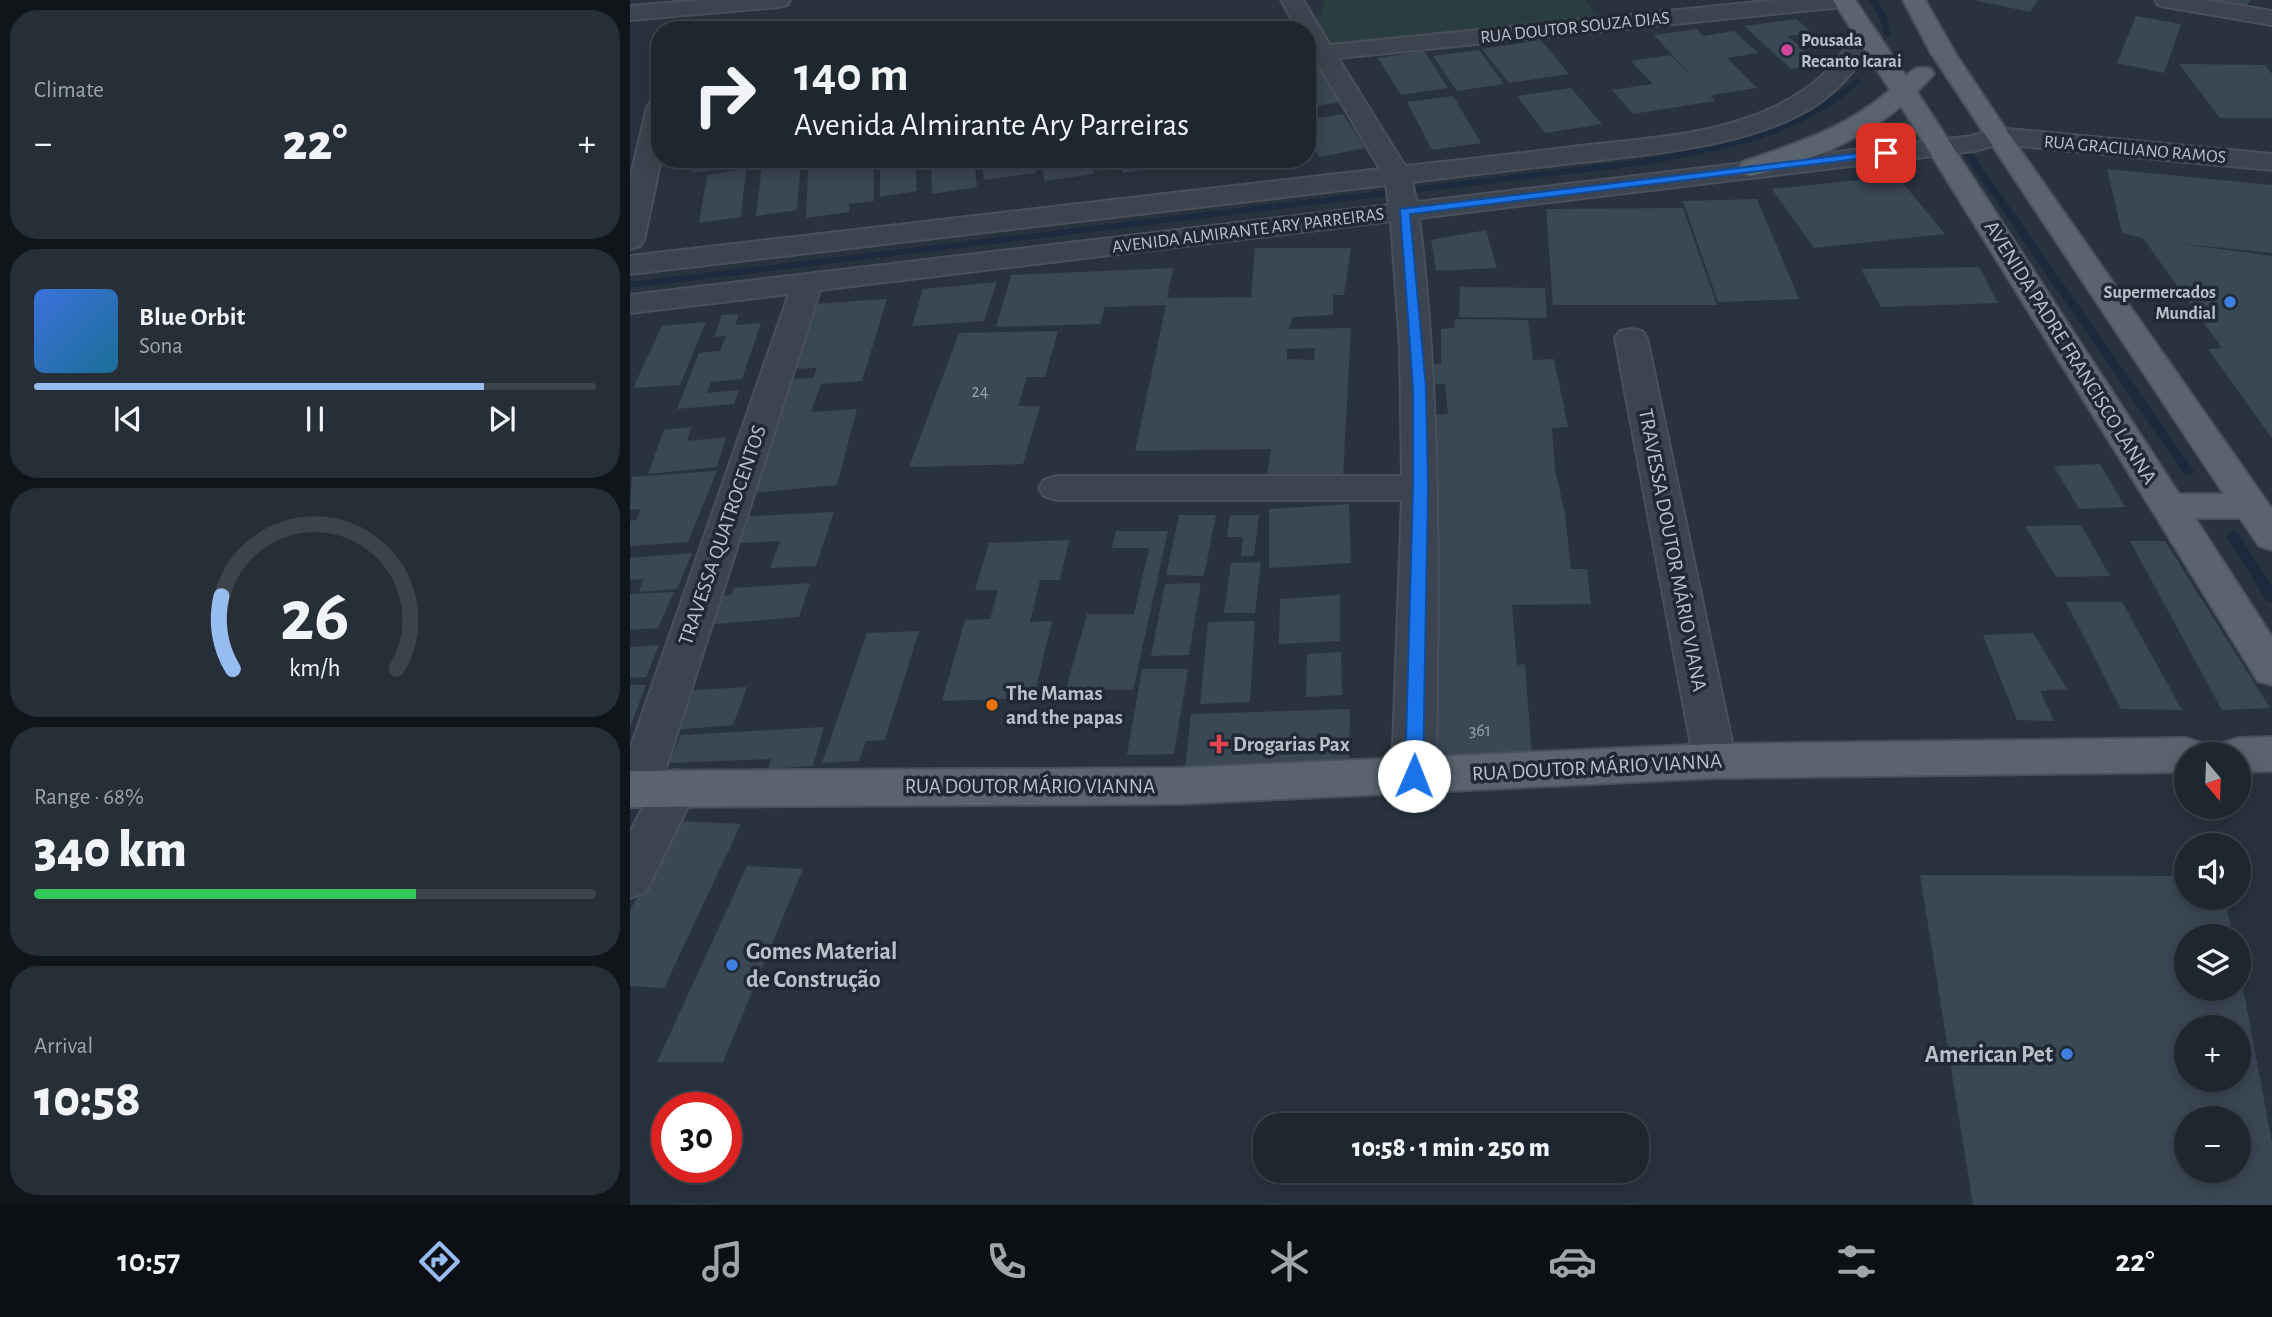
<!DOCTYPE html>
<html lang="en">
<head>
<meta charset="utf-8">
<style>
  :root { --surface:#1e262f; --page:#262e37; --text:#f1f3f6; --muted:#a1a5aa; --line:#3c434b; --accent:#97bcf0 }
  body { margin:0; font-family:"Alegreya Sans",sans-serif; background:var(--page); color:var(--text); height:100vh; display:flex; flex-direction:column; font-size:26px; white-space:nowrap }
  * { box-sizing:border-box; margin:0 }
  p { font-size:23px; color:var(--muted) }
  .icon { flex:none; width:38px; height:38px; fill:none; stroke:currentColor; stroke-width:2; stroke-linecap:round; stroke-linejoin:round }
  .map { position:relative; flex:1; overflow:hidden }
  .drawer { display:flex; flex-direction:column; gap:10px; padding:10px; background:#10151a; width:630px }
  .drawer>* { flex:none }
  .hud { position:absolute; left:21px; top:21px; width:665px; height:147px; border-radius:28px; box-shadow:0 4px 18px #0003,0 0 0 2px var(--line); background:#1e262f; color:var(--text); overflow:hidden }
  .needle { width:46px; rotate:161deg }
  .tools { position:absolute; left:1544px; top:742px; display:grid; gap:14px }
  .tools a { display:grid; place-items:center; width:77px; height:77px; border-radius:50%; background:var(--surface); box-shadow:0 4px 18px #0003,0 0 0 2px var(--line); font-size:35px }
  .speed { position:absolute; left:21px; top:1092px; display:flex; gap:14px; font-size:35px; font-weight:700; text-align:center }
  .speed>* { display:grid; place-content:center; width:91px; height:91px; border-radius:50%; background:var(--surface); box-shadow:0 4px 18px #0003,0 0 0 2px var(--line); line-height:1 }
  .speed .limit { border:10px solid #d22; background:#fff; color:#111 }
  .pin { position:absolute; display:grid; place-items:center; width:60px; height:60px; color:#fff; margin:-30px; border-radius:14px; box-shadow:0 4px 10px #0006 }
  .me { position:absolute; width:77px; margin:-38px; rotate:1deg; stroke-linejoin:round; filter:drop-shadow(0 0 5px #0008) }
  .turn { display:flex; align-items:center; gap:24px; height:147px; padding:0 28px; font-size:32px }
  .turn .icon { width:91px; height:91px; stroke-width:2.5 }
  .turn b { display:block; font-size:49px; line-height:60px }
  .big { font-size:52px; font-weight:800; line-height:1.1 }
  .drawer .card { flex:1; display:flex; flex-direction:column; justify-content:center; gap:10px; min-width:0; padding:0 24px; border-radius:28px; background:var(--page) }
  .drawer .dial { align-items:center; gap:0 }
  .dial svg { height:182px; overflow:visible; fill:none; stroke:var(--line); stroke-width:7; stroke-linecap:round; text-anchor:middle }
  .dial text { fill:var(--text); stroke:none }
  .song { display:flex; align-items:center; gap:21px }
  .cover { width:84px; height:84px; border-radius:10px; background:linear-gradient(135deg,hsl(220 70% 55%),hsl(200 70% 35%)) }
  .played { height:7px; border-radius:4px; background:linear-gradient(90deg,var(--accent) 80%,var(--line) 80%) }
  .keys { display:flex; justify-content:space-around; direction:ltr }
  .heat { display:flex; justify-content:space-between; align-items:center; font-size:38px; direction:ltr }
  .charge { height:10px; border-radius:5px; background:linear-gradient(90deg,#34c759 68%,var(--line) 0) }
  .trip { position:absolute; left:623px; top:1113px; width:396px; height:70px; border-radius:28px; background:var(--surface); box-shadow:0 4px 18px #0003,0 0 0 2px var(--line); font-weight:800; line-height:70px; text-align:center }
  .tabs { display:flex; height:112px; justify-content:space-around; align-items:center; background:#0c0f13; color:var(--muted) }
  .tabs .icon { width:49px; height:49px }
  .tabs .selected { color:var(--accent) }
  .tabs b { font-size:32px; color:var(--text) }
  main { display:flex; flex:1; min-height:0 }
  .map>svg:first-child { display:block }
</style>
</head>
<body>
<main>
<section class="drawer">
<div class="card"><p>Climate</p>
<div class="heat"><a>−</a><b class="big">22°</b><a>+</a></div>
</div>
<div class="card">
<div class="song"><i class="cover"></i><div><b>Blue Orbit</b><p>Sona</p></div></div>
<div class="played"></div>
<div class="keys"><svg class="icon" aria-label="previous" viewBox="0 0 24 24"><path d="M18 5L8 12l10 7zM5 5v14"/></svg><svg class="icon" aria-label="pause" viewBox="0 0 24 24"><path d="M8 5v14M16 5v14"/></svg><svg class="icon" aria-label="next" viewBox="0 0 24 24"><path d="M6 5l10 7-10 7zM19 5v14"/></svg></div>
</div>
<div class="card dial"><svg viewBox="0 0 100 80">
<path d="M14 69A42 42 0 1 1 86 69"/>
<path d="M14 69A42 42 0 0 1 9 37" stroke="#97bcf0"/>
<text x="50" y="56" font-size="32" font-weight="700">26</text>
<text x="50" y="72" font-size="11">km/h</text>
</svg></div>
<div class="card"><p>Range · 68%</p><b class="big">340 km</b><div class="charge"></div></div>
<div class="card"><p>Arrival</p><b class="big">10:58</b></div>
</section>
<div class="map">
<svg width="1642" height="1205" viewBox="0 0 1642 1205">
  <rect width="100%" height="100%" fill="#28333f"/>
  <path fill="#2a3e40" d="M 695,0 L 955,0 L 975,24 L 694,52 L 683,34 Z
    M 1283,118 L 1294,135 L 1224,133 Z"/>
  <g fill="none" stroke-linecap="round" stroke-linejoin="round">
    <path fill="#1b2a3d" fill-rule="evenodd" d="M 1239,0 L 1247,0 L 1258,18 L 1261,37 L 1254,35 L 1250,18 Z
      M 1227,78 L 1231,81 L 1230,83 C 1167,138 1094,150 1014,165 L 0,288 L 0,282 L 1014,159 L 1097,142 L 1152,125 L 1178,113 Z
      M 1332,147 L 1338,147 L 1562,468 L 1564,471 L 1562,474 L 1554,474 L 1330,149 Z
      M 1603,531 L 1608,533 L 1642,586 L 1642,602 L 1637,601 L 1596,536 Z"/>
  </g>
  <path fill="#3a4755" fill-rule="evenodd" d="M 1343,0 L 1408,0 L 1400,12 Z
    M 1573,0 L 1620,0 L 1615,9 Z
    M 1506,16 L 1551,24 L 1534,73 L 1487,63 Z
    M 1166,19 L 1183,33 L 1158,36 L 1190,64 L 1161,69 L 1114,26 Z
    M 1067,29 L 1073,36 L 1104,31 L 1128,53 L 1097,58 L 1127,88 L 1081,95 L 1085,101 L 1003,114 L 982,90 L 1023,84 L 1001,61 L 1040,55 L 1063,78 L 1024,35 Z
    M 911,40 L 939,74 L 879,83 L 852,49 Z
    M 849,50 L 874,84 L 827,91 L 803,56 Z
    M 794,51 L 818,88 L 771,95 L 748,58 Z
    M 689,61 L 712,102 L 677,107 L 677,62 Z
    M 1549,64 L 1635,65 L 1642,74 L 1642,118 L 1590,118 Z
    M 941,88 L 972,124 L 915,133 L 887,96 Z
    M 823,96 L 851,143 L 802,150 L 777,102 Z
    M 713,114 L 735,148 L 689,157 L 677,137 L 685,133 L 677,120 Z
    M 65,159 L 125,159 L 124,164 L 62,173 Z
    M 250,159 L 285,159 L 287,191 L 250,197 Z
    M 301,159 L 344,159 L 347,187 L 302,194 Z
    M 383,159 L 404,159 L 406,173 L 354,180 L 352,165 Z
    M 411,159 L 460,159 L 464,174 L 414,181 Z
    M 469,159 L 516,159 L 519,169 L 493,173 L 491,168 L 471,171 Z
    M 586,159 L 621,159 L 623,163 L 589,168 Z
    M 171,160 L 167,210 L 126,216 L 132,165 Z
    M 243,160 L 244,201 L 219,204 L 219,212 L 176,218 L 178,169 Z
    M 116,169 L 111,217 L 69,223 L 77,175 Z
    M 1477,169 L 1642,185 L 1642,253 L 1545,243 L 1642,256 L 1642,438 L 1578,349 L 1592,348 L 1513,238 L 1492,233 Z
    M 1267,176 L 1315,234 L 1184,248 L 1142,189 Z
    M 1127,199 L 1169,299 L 1088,302 L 1053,201 Z
    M 1053,208 L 1087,305 L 923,305 L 916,209 Z
    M 856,230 L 867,268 L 806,271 L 801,240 Z
    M 625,248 L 721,248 L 714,295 L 703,295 L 703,315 L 663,317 L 659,329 L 721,328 L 713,476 L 637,475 L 641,449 L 505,451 L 536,305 L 475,307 L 470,324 L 366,327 L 381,275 L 543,268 L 537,298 L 621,297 ZM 685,348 L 684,360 L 657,359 L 657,349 Z
    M 1349,267 L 1368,303 L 1251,307 L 1231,269 Z
    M 367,282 L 354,321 L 282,326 L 293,289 Z
    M 830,287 L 915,288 L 917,318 L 829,317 Z
    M 257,299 L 232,381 L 191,384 L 181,412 L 227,409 L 207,485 L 110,494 L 153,379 L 183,378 L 187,368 L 162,369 L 183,304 Z
    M 109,314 L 105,325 L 131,323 L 112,379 L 81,382 L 77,393 L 109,390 L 104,404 L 47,409 L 69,353 L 90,351 L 96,336 L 84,337 L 92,315 Z
    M 825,319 L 898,320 L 903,360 L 924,359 L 938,427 L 922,428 L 925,469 L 935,514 L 941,569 L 957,569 L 961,604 L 882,605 L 887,665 L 895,664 L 902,759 L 800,763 L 796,415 L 818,414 L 815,384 L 796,385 L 795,364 L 811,364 L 811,329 L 824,328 Z
    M 76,322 L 50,385 L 3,388 L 32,326 Z
    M 428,331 L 415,377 L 397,377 L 388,406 L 410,406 L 393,464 L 279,467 L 329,333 Z
    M 61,427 L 57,441 L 96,437 L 87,467 L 18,474 L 34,430 Z
    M 1470,464 L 1495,507 L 1449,509 L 1424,466 Z
    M 87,471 L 58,542 L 0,546 L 0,521 L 6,520 L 11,509 L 0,510 L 2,477 Z
    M 719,504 L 721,563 L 639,568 L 639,509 Z
    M 204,512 L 186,566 L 140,568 L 150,541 L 93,544 L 104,517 Z
    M 549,515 L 586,515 L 574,576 L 536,575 Z
    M 600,515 L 629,515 L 624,556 L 611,556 L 613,537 L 597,537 Z
    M 1451,525 L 1480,576 L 1426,577 L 1395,526 Z
    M 486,531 L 538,531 L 503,690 L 436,689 L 457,614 L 504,614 L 519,548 L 482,548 Z
    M 439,540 L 430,580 L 410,580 L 400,622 L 422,621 L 404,698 L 312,701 L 335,620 L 360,619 L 368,590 L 345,590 L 359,543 Z
    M 1500,541 L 1535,541 L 1640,708 L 1592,710 Z
    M 62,553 L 47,589 L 9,592 L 13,579 L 0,580 L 0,558 Z
    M 631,562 L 625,613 L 594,613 L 601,563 Z
    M 180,583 L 169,617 L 72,625 L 82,597 L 101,595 L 104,588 Z
    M 571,583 L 559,655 L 521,656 L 535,584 Z
    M 44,592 L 28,628 L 0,630 L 0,594 Z
    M 710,595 L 710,641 L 649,644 L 650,599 Z
    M 1436,602 L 1492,602 L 1552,710 L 1491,709 Z
    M 625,621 L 620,702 L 570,704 L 578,622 Z
    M 289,631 L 255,740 L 236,741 L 229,761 L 192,763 L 237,633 Z
    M 1403,633 L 1437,689 L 1410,691 L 1424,721 L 1387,720 L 1353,635 Z
    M 29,645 L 16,677 L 0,678 L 0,647 Z
    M 711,652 L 712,695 L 676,697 L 677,654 Z
    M 512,669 L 558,669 L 544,754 L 497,755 Z
    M 0,685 L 16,685 L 0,727 Z
    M 117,687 L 103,725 L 33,731 L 49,691 Z
    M 720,709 L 719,769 L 554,777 L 561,714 Z
    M 194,727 L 183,766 L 138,769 L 141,759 L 39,763 L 51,735 Z
    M 45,821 L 111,824 L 34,988 L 0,986 L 0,911 Z
    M 117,866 L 173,869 L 93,1062 L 27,1062 Z
    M 1290,875 L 1556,876 L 1556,898 L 1595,898 L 1603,936 L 1556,936 L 1556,989 L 1608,989 L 1610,972 L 1642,1142 L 1642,1205 L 1343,1205 ZM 1556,1027 L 1608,1027 L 1608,1080 L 1556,1080 ZM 1556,1118 L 1608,1118 L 1608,1171 L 1556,1171 Z"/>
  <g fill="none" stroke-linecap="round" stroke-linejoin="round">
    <defs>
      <path id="minor" d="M 72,0 L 160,0 L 157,5 L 149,7 L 0,20 L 0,6 Z
        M 651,0 L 673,0 L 700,45 L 1147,0 L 1224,0 L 1221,5 L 1213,7 L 708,58 L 775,166 C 833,160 892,153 950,146 C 1023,138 1108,134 1171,92 C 1196,76 1212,54 1229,30 L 1245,30 L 1249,35 C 1231,61 1215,85 1189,103 C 1126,146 1027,153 952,162 C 896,168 839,175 782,182 L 787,202 L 1342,136 L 1368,128 L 1642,154 L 1642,170 L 1369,144 L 1345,151 L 789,218 C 812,404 808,589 806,776 L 799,789 L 784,794 L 769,789 L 762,776 L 772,500 L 427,500 L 414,496 L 409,488 L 414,480 L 427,476 L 772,476 L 770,346 L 761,221 L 190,290 L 34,774 L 45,770 L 60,775 L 67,788 L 16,892 L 0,898 L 0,832 L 15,804 L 8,806 L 0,803 L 0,749 L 159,294 L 0,313 L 0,295 L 759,205 L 756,185 L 0,274 L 0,256 L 750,169 L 686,60 L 677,61 L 677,30 L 668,30 Z
        M 1525,0 L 1575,0 L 1642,11 L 1642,25 L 1536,7 L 1528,5 Z
        M 30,100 L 31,159 L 14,240 L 10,246 L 0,249 L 0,180 L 17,107 L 21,102 Z
        M 1001,329 L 1012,331 L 1017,338 L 1106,761 L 1100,773 L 1085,778 L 1070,773 L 1064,761 L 985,338 L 990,331 Z"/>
      <path id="major" d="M 1203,0 L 1225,0 L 1276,76 C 1284,68 1289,66 1301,69 L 1304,74 L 1287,92 L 1549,494 L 1594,494 L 1301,53 L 1273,0 L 1295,0 L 1325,53 L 1379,134 L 1642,509 L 1642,550 L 1629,546 L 1610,518 L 1565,518 L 1642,637 L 1642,685 L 1628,681 L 1271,106 C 1229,142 1174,163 1121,176 L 1112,174 L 1108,168 L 1112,162 C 1165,144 1217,128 1260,90 Z
        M 1642,737 L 1642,771 L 1608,772 L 1608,754 L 1587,754 L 1593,743 L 1608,738 Z
        M 1556,738 L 1571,743 L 1577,754 L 1556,754 L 1556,772 L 1085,778 L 547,804 L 0,807 L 0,771 L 547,768 L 1085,744 Z"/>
    </defs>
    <use href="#minor" stroke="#49505b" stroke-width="4"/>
    <use href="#major" stroke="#49505b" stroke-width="4"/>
    <use href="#minor" fill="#3c444f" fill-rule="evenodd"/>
    <use href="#major" fill="#5a646f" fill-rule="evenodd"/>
  </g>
  <path fill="#1a73e8" stroke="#114b97" stroke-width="2" d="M 1256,150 L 1260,151 L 1260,155 L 780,214 L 796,388 L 798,488 L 793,776 L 790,781 L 784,783 L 778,781 L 775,776 L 783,488 L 783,388 L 770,209 Z"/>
  <circle fill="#d1479c" stroke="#212935" stroke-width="2.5" cx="1157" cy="50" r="7"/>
  <g fill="#3f7fe0" stroke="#212935" stroke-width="2.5">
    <circle cx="1600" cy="302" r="7"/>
    <circle cx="102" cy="965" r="7"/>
    <circle cx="1437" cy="1054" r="7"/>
  </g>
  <circle fill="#e8710a" stroke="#212935" stroke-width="2.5" cx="362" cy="705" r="7"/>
  <path fill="#e0444e" stroke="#212935" stroke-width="2.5" d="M585.5 733.5h7v7h7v7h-7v7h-7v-7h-7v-7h7z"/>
  <g text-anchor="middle" stroke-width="7" stroke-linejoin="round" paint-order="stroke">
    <g font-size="18" fill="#b9c0ca" stroke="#212935">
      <text transform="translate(945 27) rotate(-6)" y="6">RUA DOUTOR SOUZA DIAS</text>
      <text transform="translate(1505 149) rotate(5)" y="6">RUA GRACILIANO RAMOS</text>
      <text transform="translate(618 230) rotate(-7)" y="6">AVENIDA ALMIRANTE ARY PARREIRAS</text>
    </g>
    <g font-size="18" font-weight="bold" fill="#b9c0ca" stroke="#212935" text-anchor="start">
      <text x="1171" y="46">Pousada<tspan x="1171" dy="21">Recanto Icarai</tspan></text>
      <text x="1586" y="298" text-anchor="end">Supermercados<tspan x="1586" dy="21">Mundial</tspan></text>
    </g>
    <g font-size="18" fill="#97a0ab">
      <text x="350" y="397">24</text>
      <text x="850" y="736">361</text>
    </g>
    <g font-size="21" fill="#b9c0ca" stroke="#212935">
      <text transform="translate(1441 352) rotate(58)" y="7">AVENIDA PADRE FRANCISCO LANNA</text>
      <text transform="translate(92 535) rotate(-71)" y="7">TRAVESSA QUATROCENTOS</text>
      <text transform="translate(1043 550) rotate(79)" y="7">TRAVESSA DOUTOR MÁRIO VIANA</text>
      <text transform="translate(967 767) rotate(-3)" y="7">RUA DOUTOR MÁRIO VIANNA</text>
      <text x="400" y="793">RUA DOUTOR MÁRIO VIANNA</text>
    </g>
    <g font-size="21" font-weight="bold" fill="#b9c0ca" stroke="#212935" text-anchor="start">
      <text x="376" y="700">The Mamas<tspan x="376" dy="24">and the papas</tspan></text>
      <text x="603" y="751">Drogarias Pax</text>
    </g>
    <g font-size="24" font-weight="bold" fill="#b9c0ca" stroke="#212935" text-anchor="start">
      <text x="116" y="959">Gomes Material<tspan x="116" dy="28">de Construção</tspan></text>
      <text x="1423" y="1062" text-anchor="end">American Pet</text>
    </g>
  </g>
</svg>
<div class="tools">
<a><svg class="needle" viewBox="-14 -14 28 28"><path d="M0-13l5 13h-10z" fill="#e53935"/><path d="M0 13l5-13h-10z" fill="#a1a5aa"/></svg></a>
<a><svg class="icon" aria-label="sound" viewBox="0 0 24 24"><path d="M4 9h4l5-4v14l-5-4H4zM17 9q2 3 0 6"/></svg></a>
<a><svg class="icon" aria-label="layers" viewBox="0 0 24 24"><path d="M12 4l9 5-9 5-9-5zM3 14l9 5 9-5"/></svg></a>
<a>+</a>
<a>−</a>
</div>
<div class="speed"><div class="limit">30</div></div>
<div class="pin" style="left:1256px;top:153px;background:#d93025"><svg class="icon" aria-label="arrive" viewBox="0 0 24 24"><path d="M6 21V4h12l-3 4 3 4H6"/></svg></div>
<svg class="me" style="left:784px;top:776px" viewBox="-20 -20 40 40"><circle r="19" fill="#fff"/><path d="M0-13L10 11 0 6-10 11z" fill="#1a73e8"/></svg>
<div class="trip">10:58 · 1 min · 250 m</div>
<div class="hud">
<div class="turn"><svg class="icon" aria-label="right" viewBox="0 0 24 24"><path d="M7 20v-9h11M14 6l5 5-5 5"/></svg><div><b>140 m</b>Avenida Almirante Ary Parreiras</div></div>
</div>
</div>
</main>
<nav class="tabs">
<b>10:57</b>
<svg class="icon selected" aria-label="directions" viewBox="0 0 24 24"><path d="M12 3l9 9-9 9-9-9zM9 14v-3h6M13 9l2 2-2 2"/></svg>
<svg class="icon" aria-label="music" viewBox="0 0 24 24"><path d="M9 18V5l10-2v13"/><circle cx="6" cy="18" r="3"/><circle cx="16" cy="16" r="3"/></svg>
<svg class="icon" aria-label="phone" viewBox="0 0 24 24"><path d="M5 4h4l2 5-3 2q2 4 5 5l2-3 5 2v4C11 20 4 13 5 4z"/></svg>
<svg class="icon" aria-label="climate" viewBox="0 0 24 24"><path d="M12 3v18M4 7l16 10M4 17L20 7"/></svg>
<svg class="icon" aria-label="car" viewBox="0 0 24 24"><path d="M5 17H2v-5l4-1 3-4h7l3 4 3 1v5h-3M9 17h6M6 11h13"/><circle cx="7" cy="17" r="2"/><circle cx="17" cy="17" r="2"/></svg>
<svg class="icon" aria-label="filters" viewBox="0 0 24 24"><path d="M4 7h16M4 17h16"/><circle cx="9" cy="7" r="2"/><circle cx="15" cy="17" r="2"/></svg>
<b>22°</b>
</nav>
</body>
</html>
